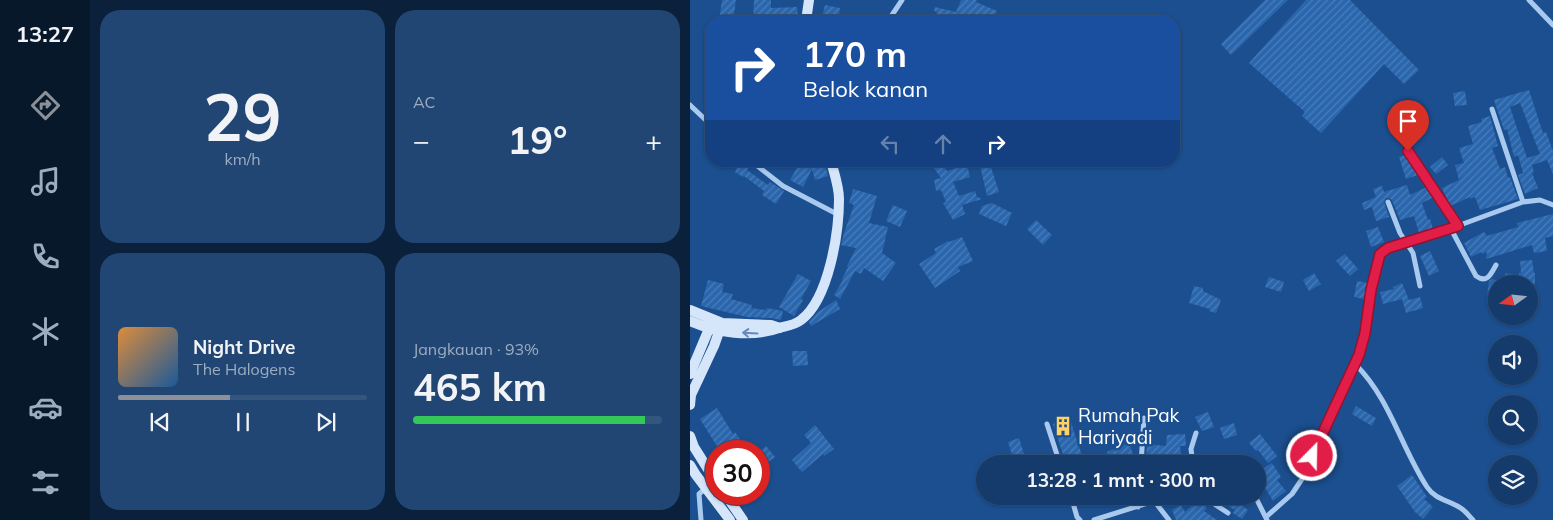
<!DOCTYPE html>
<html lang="id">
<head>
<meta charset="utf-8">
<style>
  :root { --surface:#143b6b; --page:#214673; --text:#f1f3f6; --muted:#9dadc1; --line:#33557e; --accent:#8c9099 }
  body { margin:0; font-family:Mulish,sans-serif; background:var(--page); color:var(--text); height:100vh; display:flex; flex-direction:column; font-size:19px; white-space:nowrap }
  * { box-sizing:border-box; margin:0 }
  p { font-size:16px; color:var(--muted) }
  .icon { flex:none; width:28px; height:28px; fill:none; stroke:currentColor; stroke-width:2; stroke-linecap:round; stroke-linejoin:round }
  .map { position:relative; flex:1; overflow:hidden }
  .sheet { display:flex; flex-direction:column; gap:10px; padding:10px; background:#0b203b; width:600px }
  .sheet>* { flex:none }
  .hud { position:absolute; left:15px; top:15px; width:475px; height:152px; border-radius:20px; box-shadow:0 1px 4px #0004,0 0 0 1px var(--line); background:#1a4fa0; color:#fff; overflow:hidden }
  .needle { width:32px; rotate:255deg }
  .tools { position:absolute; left:798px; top:275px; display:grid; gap:10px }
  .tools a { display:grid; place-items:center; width:50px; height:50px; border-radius:50%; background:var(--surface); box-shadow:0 1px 4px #0004,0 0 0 1px var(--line); font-size:25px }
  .speed { position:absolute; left:15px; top:440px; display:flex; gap:10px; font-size:25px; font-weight:700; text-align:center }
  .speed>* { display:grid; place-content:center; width:65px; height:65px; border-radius:50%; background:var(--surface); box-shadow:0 1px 4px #0004,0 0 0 1px var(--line); line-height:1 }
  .speed .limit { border:8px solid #d22; background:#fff; color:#111 }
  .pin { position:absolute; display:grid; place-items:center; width:42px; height:42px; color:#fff; margin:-51px -21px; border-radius:50% 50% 50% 0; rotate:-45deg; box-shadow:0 0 5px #0007 }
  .pin .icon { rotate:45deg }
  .me { position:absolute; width:55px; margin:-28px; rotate:23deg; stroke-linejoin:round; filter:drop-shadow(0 0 4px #0008) }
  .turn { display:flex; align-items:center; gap:18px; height:105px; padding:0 15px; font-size:22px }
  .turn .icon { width:65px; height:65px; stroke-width:2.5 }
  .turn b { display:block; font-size:35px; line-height:42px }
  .lanes { display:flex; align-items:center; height:48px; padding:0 15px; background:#0003; justify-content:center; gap:25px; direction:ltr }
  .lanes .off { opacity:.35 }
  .big { font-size:38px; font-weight:700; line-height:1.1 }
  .sheet .card { flex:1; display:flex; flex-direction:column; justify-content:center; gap:8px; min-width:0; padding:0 18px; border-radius:20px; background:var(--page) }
  .sheet .dial { align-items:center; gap:0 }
  .dial b { font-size:65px; line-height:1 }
  .song { display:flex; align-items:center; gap:15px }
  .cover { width:60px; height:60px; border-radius:8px; background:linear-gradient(135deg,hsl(30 70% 55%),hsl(210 70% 35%)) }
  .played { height:5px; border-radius:2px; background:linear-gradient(90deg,var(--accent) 45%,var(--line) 45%) }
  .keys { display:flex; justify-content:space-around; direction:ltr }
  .heat { display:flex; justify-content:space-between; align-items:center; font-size:28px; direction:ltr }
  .charge { height:8px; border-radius:4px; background:linear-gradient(90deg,#34c759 93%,var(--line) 0) }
  .sheet .tiles { flex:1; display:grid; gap:10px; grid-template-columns:repeat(2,1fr) }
  .trip { position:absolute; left:286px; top:455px; width:290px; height:50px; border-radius:25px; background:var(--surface); box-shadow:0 1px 4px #0004,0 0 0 1px var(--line); font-weight:700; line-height:50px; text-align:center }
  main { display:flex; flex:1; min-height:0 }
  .dock { display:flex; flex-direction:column; width:90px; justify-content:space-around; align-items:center; background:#08182b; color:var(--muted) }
  .dock .icon { width:35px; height:35px }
  .dock .current { color:var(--accent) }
  .dock b { font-size:22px; color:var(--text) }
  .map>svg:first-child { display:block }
</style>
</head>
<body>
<main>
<nav class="dock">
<b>13:27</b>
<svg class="icon current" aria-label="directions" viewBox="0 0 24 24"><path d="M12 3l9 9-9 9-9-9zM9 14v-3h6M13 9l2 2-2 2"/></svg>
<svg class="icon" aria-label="music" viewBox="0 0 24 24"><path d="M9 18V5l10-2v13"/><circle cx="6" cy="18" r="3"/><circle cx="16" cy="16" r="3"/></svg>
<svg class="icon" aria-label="phone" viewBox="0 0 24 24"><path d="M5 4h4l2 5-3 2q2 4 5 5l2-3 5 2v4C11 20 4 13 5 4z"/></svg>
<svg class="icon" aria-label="climate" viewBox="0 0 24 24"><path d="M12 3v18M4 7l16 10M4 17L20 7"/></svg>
<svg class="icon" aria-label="car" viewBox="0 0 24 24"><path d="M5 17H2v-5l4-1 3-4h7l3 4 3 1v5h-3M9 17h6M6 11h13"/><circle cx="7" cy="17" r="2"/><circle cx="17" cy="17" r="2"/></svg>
<svg class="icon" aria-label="filters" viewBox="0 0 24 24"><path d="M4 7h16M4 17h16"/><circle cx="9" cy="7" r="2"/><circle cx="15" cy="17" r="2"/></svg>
</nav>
<section class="sheet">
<div class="tiles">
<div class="card dial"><b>29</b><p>km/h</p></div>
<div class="card"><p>AC</p>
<div class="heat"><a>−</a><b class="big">19°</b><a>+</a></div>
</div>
<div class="card">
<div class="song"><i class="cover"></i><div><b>Night Drive</b><p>The Halogens</p></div></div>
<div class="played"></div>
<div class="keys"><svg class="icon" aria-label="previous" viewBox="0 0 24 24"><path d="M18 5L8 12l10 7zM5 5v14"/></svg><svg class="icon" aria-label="pause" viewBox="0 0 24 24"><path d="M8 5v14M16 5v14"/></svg><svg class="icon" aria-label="next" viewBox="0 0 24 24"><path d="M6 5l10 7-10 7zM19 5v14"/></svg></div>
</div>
<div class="card"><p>Jangkauan · 93%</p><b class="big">465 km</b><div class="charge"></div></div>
</div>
</section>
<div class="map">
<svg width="863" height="520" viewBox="0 0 863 520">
  <defs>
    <pattern id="building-hatch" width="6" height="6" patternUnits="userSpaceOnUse" patternTransform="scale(1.25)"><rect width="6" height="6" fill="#2a66ad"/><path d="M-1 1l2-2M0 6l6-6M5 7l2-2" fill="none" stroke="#4a7db9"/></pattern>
  </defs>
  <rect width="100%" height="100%" fill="#1b4f8f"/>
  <path fill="url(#building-hatch)" fill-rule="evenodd" d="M 32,0 L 46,0 L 43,21 L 29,21 Z
    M 64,0 L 81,0 L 81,8 L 107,7 L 108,19 L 106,19 L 106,21 L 63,21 Z
    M 271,0 L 287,0 L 286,2 L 307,11 L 302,21 L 269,21 L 254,15 L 253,20 L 246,18 L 247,12 L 244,11 L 245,7 L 266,12 Z
    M 575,0 L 598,0 L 541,55 L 531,44 Z
    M 616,0 L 660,0 L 729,70 L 714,84 L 694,64 L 631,133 L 612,116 L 615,112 L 559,63 Z
    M 135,5 L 150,8 L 148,21 L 131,21 Z
    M 839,90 L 853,133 L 856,132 L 863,151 L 863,174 L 857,160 L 842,165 L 844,173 L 842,173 L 848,188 L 835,194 L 828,175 L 833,173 L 828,155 L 824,157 L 817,129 L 814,130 L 804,100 ZM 830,103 L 850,154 L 837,158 L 820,107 Z
    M 775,91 L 777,105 L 765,106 L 763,93 Z
    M 800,116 L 808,146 L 802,148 L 810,169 L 815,167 L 818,178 L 820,177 L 828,199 L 790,210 L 785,197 L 780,199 L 780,197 L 760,206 L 752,188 L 769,180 L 765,165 L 774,163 L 769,148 L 783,144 L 778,126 L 792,122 L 791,119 Z
    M 716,155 L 728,175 L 716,179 L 709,157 Z
    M 752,157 L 758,165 L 746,174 L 740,167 Z
    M 51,161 L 58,164 L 60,166 L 57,170 L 78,185 L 80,182 L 94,191 L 86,204 L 72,195 L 74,191 L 54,176 L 53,177 L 45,172 Z
    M 111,161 L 114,161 L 115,165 L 134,161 L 138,176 L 125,180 L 122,169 L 113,187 L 100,180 Z
    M 289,161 L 314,161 L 314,164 L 301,167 L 309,192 L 297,196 Z
    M 252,163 L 257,171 L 277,165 L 280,177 L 263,182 L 269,196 L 285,191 L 287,197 L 292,199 L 272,205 L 275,214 L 263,220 L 253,203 L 256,202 L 251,190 L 246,191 L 244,180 L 251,178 L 244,168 Z
    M 717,185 L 720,195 L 737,187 L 744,197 L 732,203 L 738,220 L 740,219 L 743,229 L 729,233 L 724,216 L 710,220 L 702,200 L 699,198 L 696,198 L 694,202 L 699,217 L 686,221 L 682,207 L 674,210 L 672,203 L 686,197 L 683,189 L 692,186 L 694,192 Z
    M 163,189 L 187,196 L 179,223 L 198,227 L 192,253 L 206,263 L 193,281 L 174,268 L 171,274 L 165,271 L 150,299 L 144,295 L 153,280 L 152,279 L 158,267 L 157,266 L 166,248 L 151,245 L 154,233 L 164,205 L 159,203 Z
    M 302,203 L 322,213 L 316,226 L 289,214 L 292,206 Z
    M 203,205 L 217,211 L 210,227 L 196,221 Z
    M 863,214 L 863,236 L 855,238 L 857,251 L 844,253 L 842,245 L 796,259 L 797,252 L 792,254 L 791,252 L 781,257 L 774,243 L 794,232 L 797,236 L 828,227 L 827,223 Z
    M 346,220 L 362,235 L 353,245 L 337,229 Z
    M 688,227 L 694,242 L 681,247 L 676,231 Z
    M 272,237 L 283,261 L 268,267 L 270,271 L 245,288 L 229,264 L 246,253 L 244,249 L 258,241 L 259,242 Z
    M 740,251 L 749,271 L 739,276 L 730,256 Z
    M 655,254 L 668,269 L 660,276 L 646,261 Z
    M 842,260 L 844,273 L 845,273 L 845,284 L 814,284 L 815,273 L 829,275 L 829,273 L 831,273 L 830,261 Z
    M 624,273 L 631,284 L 619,291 L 613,280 Z
    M 108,274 L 121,281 L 111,299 L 113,300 L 104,316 L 89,307 Z
    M 579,277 L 594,282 L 591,292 L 575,287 Z
    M 802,279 L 806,280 L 806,298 L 797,296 L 799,281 Z
    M 18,280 L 34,284 L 32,292 L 43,294 L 41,299 L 62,305 L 61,308 L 76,310 L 77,308 L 93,311 L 91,320 L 81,318 L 57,317 L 11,306 Z
    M 667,281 L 678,283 L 675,299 L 664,297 Z
    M 712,283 L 719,300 L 730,297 L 733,308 L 716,313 L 712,299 L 693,304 L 690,292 L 704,289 L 703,287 Z
    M 504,286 L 513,288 L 513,291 L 531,300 L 526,313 L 519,311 L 520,309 L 499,303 Z
    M 146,300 L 150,309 L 121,326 L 119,322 L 128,312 Z
    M 102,351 L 117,351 L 118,365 L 103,366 Z
    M 666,406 L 686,418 L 682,426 L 662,414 Z
    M 27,408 L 43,434 L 45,432 L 56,448 L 51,451 L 30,451 L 10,419 Z
    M 518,412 L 524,427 L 512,431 L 505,417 Z
    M 380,418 L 383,429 L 395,464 L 376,464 L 366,433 L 363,424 Z
    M 544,423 L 547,435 L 534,439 L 530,428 Z
    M 125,425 L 144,449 L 134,456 L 133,454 L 112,472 L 102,460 L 121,443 L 114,435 Z
    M 495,434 L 496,446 L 490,446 L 492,460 L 481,462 L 480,461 L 456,459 L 457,444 L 476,446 L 477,435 Z
    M 570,434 L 587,456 L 578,463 L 568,450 L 566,451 L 559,443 Z
    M 329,438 L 337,464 L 325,464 L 318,442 Z
    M 439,443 L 443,454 L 439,455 L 442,464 L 421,464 L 417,452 Z
    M 76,446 L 85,457 L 77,463 L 69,452 Z
    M 551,455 L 553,464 L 526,464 L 525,461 Z
    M 582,463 L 591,477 L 587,480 L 596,491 L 583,501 L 568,476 L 568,472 Z
    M 722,475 L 737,497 L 734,499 L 743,507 L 733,519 L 725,512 L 707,486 Z
    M 521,496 L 547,496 L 545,500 L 558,510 L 552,519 L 543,513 L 545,510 Z
    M 509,499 L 517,508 L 514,511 L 527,520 L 486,520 L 482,510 L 491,505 L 495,512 Z"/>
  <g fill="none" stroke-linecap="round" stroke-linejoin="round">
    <path stroke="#a9c9ee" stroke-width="5" d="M 839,0 L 863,25
      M 198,21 L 212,0
      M 0,105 L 21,125
      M 802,109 L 833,202
      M 718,151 L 768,226
      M 61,161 L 93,186 L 147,214
      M 698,202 L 710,233 L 723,253 L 730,286
      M 761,229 L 786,276 C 797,284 801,274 806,265
      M 666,365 C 700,399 711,447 737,487 C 745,499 757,500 769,507 C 775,510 778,515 783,520
      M 357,424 L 370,464
      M 451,464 L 454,418
      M 503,464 L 501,449 L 506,433
      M 381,496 L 387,517 L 390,520
      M 512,496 L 538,513
      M 565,496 L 577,520
      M 465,502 L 479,520
      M 448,507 L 449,496
      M 576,517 L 602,494 L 616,473 L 639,418 L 666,365 L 675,333 L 681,290 L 692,252 L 698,249 L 740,236 L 833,202 L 850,200 L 863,205
      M 11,520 L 9,494 L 16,488
      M 404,520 L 480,496"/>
    <path stroke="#d6e6fa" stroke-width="10" d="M 116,21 L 119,0
      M 0,310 L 32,323 L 81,325 L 90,328
      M 0,321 C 27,333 61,338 89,328 C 97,326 105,325 111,320 C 139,299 149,232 149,199 C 149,186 144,173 141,161
      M 0,374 L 21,324
      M 0,405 L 1,395 L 24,346 L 31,326
      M 0,436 L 4,447 L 26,482
      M 0,465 L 6,475 L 40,520
      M 35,494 L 53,520"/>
  </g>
  <defs><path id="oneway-shaft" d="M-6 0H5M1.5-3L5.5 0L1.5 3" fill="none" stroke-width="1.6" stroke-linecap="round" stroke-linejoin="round" transform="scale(1.25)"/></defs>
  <use stroke="#668bba" href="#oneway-shaft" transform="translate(60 333) rotate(-177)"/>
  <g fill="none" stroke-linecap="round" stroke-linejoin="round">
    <defs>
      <path id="route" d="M 622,456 L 669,355 L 675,333 L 681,290 L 690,254 L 698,248 L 768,226 L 718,151"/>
    </defs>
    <use href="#route" stroke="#92132f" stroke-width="12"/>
    <use href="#route" stroke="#e11d48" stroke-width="9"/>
  </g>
  <defs>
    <symbol id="building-bare" viewBox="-9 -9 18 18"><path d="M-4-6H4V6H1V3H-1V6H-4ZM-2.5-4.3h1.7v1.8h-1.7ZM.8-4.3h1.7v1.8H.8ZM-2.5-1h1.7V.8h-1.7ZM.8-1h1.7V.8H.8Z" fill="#ffd166" stroke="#1b4f8f" stroke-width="2.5" paint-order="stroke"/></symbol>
  </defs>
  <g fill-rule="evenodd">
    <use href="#building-bare" x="359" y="412" width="28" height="28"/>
  </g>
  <g text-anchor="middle" stroke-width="5" stroke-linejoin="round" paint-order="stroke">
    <g font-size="19" fill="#fff" stroke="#1b4f8f" text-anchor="start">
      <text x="388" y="422">Rumah Pak<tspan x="388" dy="22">Hariyadi</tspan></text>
    </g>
  </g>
</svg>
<div class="tools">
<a><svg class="needle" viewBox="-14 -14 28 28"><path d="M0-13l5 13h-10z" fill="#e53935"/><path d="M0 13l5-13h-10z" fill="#9dadc1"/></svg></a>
<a><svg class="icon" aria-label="sound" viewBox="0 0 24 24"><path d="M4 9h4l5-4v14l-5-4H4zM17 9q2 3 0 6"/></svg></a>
<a><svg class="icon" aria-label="search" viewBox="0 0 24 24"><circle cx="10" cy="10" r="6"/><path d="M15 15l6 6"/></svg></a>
<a><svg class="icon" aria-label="layers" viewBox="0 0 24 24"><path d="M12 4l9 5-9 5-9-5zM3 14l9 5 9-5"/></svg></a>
</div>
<div class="speed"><div class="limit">30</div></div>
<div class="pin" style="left:718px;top:151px;background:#d93025"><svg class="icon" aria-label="arrive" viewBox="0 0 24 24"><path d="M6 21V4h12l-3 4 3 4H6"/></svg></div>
<svg class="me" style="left:622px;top:456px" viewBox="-20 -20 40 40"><circle r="17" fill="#e11d48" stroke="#fff" stroke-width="3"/><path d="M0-11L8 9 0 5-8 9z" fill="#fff"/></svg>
<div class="trip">13:28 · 1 mnt · 300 m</div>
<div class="hud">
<div class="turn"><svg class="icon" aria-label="right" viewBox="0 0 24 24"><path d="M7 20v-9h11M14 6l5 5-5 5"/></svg><div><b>170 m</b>Belok kanan</div></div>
<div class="lanes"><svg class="icon off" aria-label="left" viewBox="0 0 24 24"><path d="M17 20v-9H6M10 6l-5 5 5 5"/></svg><svg class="icon off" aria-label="ahead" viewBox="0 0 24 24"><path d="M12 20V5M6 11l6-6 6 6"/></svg><svg class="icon" aria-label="right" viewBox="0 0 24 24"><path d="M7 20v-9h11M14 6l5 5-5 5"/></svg></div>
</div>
</div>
</main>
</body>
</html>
